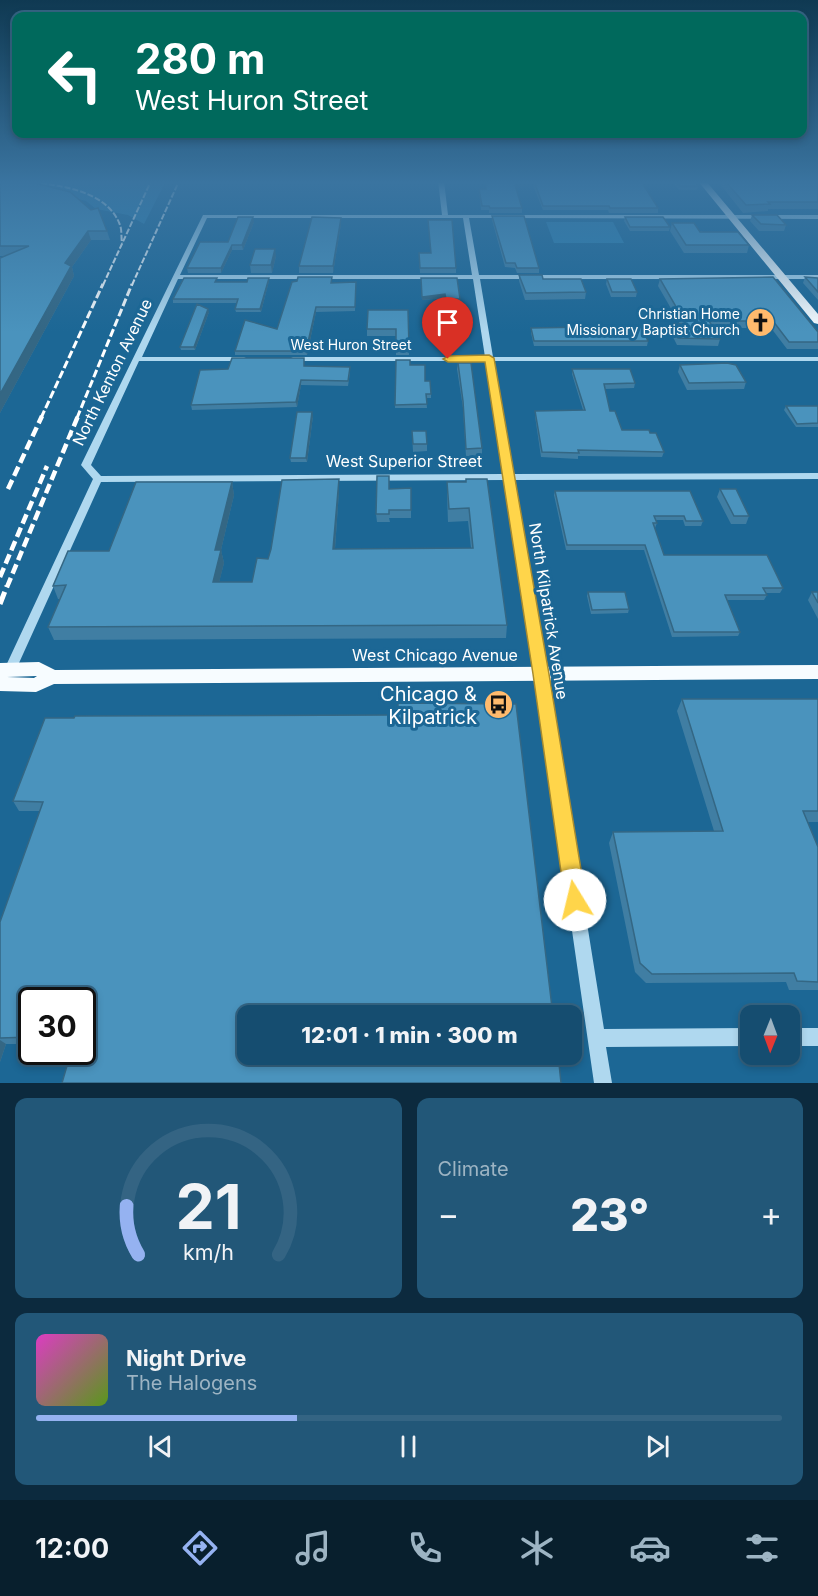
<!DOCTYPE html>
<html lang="en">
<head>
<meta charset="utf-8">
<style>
  :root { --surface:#154d70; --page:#225778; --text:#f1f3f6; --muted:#9db4c3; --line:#346483; --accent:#95b2f1 }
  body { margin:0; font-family:Inter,sans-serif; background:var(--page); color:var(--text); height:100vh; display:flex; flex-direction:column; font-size:22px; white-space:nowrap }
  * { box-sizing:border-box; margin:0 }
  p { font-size:20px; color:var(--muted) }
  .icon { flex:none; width:33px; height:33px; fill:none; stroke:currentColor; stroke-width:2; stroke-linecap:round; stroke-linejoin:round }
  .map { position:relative; height:1083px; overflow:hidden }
  .details { display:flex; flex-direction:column; gap:15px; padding:15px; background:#0c2a3e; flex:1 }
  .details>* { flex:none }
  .guide { position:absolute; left:12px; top:12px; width:795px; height:126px; border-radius:12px; box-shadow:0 3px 9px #0003,0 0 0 2px var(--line); background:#00695c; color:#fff; overflow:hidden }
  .needle { width:39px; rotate:181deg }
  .fabs { position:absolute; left:740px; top:1005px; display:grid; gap:12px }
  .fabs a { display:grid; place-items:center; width:60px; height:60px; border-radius:12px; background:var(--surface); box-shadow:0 3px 9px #0003,0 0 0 2px var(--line); font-size:30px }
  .speed { position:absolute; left:18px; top:987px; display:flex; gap:12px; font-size:30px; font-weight:700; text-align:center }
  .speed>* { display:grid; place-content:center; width:78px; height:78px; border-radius:50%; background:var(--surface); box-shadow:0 3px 9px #0003,0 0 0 2px var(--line); line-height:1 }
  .speed .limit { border:3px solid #111; border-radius:9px; background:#fff; color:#111 }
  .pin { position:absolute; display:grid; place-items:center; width:51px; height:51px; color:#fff; margin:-62px -26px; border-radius:50% 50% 50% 0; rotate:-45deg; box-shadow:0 0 6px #0007 }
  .pin .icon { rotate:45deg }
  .me { position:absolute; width:66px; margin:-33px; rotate:351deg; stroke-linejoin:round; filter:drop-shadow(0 0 4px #0008) }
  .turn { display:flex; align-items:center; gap:21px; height:126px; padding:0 24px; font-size:27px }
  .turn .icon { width:78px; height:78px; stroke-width:2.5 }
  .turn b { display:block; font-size:42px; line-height:51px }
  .big { font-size:45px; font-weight:800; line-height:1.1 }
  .details .widget { flex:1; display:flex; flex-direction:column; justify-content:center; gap:9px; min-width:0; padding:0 21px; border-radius:12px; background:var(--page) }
  .details .dial { align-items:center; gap:0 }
  .dial svg { height:156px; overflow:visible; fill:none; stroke:var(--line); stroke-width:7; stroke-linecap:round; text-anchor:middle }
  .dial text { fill:var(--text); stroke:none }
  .song { display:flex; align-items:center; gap:18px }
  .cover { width:72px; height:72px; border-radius:9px; background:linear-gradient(135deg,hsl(310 70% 55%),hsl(90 70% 35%)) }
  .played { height:6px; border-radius:3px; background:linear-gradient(90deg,var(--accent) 35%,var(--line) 35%) }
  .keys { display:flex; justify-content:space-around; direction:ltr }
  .heat { display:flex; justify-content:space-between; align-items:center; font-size:33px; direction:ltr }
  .details .tiles { flex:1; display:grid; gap:15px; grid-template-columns:1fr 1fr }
  .widget:last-child { grid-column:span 2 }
  .trip { position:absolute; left:237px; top:1005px; width:345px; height:60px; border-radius:12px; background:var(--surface); box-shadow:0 3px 9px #0003,0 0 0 2px var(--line); font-weight:800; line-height:60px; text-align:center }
  .tab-bar { display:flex; height:96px; justify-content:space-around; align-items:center; background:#081f2d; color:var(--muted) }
  .tab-bar .icon { width:42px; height:42px }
  .tab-bar .active { color:var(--accent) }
  .tab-bar b { font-size:27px; color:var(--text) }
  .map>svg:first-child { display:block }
</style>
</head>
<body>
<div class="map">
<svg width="818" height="1083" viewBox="0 0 818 1083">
  <rect width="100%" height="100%" fill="#1c6795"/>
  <path fill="#2c81b1" d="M 0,181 L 166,181 L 144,224 L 128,215 L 96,209 L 86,201 L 43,190 L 0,186 Z
    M 546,222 L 613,222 L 624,243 L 554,243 Z"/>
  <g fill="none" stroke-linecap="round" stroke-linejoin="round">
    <path fill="#afd8ef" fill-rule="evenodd" d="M 438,181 L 444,181 L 448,215 L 818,215 L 818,219 L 469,218 L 479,275 L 818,275 L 818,279 L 480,279 L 493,357 L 818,357 L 818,361 L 494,361 L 513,474 L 818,473 L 818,479 L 514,480 L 547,674 L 604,1029 L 750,1028 L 750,1046 L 606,1047 L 612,1083 L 594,1083 L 535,674 L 504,480 L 101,482 L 14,674 L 10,675 L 6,674 L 4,670 L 93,479 L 81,465 L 203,215 L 442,215 ZM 207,218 L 463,218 L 472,275 L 180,275 ZM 178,279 L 473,279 L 485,357 L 293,357 L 289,359 L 293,361 L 486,361 L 503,474 L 101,476 L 91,465 L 139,361 L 244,361 L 248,359 L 244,357 L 142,357 Z
      M 789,1028 L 818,1028 L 818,1046 L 789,1046 Z"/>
    <path fill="#f7fcff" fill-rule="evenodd" d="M 698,181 L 706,181 L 818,314 L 818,324 L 814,323 Z
      M 39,662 L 55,670 L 818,665 L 818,679 L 54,684 L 36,692 L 0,691 L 0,663 ZM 37,676 L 34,678 L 7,677 L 36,676 Z"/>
    <path stroke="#fff" stroke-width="2" stroke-dasharray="6 2" stroke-linecap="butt" d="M 17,181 C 50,184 106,187 120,225 C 122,230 121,237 122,243
      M 103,285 L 151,181
      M 132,285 L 179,181"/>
    <path stroke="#fff" stroke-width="3" stroke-dasharray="8 3" stroke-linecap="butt" d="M 41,418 L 103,284
      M 77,418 L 132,284"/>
    <path stroke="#fff" stroke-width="4.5" stroke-dasharray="10 4.5" stroke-linecap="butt" d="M 8,489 L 42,416
      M 0,577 L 47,466
      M 7,587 L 78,416"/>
    <path stroke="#fff" stroke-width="5" stroke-dasharray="13 5" stroke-linecap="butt" d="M 0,604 L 7,586"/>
  </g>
  <path fill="#407ea3" d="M 0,181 L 91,210 L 107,231 L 110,240 L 91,240 L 72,267 L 74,276 L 0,413 L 0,258 L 6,256 L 0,256 Z
    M 485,181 L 694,181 L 698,186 L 697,190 L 679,190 L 673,182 L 642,182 L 658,208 L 658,213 L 609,213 L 608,210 L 543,210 L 532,183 L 516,188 L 522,208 L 522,213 L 489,213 L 489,210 L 481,210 L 479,189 L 485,189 Z
    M 721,181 L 818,181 L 818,209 L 768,209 L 768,211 L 743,213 L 720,184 Z
    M 752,215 L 786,225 L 784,231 L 759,231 L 750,221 Z
    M 492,216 L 539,268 L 539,273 L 517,273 L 515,268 L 505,267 L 492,220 Z
    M 625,217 L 670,227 L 669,231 L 630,231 L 624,221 Z
    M 428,220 L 456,268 L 456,273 L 420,273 L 419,253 L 431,253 Z
    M 254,222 L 243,250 L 232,250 L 221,273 L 188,273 L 187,268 L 228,242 Z
    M 672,223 L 749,245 L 747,253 L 684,253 L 670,231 Z
    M 341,224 L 333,273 L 299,273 L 299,266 Z
    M 276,256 L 272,273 L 251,273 L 250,265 Z
    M 519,275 L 543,279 L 586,292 L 585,299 L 525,300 L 519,281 Z
    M 805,277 L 818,278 L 818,300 L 803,283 Z
    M 269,278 L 269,281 L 261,312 L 236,312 L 235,309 L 237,303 L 173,303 L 173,299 L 217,282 L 247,282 Z
    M 421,278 L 460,299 L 460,302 L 445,302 L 445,298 L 422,300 Z
    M 607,279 L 637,292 L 636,297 L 611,297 L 606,284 Z
    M 660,279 L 818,332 L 818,349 L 787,349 L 771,328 L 713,328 L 720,339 L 718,346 L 677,345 L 670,331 L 671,324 L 680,324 L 658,286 Z
    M 356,282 L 355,311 L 316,312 L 307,355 L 235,355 L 235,351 L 277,329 L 332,283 Z
    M 408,310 L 409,355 L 396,355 L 396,336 L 367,336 L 367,329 Z
    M 209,312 L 195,350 L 181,350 L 180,347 Z
    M 531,328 L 648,341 L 647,346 L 534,346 L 531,333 Z
    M 396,360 L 410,365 L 425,381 L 431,394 L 431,398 L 426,398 L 427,408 L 395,408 Z
    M 458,363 L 482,448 L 482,456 L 466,456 L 463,408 L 457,369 Z
    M 680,365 L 746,382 L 744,389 L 687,390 L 678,372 Z
    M 305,366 L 350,367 L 350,372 L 348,386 L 301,385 L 297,407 L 192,410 L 191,405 Z
    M 572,369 L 635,383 L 634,388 L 605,389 L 610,411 L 622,430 L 650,433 L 664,452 L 662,457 L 578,456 L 578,459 L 541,457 L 535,416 L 535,411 L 583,410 L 572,374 Z
    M 786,406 L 818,406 L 818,427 L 796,427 L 784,410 Z
    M 313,416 L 307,462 L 291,462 L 290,458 Z
    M 412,431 L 427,444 L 427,451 L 413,452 Z
    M 339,479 L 339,491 L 335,549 L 471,548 L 468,521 L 448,522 L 447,495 L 447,482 L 466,482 L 466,479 L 507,625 L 506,638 L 54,640 L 48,627 L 60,599 L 58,599 L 53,586 L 109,551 L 232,482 L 234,495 L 221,550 L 224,563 L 219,582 L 252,582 L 268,559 Z
    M 411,488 L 411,518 L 389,518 L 390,522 L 377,522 L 376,514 L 389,489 Z
    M 720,489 L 749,516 L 746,524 L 731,524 L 717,497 Z
    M 555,491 L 690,491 L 703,521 L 701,526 L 685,526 L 683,520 L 656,520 L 657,523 L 655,528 L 664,555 L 783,588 L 780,593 L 766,593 L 767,595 L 764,600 L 727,600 L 740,632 L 738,636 L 672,637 L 644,550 L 566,550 L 554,495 Z
    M 588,592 L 629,609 L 628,613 L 591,614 L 587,596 Z
    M 812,592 L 818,592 L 818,619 L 808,600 Z
    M 682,699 L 818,699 L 818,822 L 808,822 L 818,847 L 818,990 L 789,990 L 786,982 L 646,983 L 635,972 L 609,843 L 613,832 L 714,831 L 677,711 Z
    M 516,704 L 82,1052 L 82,1000 L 32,1000 L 32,1044 L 6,1044 L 0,1062 L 0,922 L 40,811 L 19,811 L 13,801 L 396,715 Z"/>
  <path fill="#346784" d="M 527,181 L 533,181 L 532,183 L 515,189 L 515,185 Z
    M 253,217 L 254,222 L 243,250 L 242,245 Z
    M 341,218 L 341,224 L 333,273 L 333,266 Z
    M 88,231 L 91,240 L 72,267 L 74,276 L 0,413 L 0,394 L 65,263 Z
    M 232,245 L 232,250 L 221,273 L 221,268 Z
    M 275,249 L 276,256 L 272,273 L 271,265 Z
    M 269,278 L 269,281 L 261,312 L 260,309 Z
    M 445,294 L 445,298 L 422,300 L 422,297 Z
    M 316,307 L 316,312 L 307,355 L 306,351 Z
    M 208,309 L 209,312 L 195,350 L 194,347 Z
    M 301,380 L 301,385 L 297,407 L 296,402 Z
    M 312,412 L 313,416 L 307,462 L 306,458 Z
    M 339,479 L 339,491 L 334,562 L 333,549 Z
    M 232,482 L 234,495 L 221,550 L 224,563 L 216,595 L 213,582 L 215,550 Z
    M 0,1040 L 6,1044 L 0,1062 Z"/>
  <path fill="#4a93bd" stroke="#346784" stroke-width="1.5" d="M 0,181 L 31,182 L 70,192 L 91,210 L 98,208 L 107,231 L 88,231 L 65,263 L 71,266 L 0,394 L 0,258 L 29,246 L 0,246 Z
    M 485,181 L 527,181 L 515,185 L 522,208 L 490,208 L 489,206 L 482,206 L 479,189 L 486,189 Z
    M 534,181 L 641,181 L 658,208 L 610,208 L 609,206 L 543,206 Z
    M 676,181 L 694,181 L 698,186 L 680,186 Z
    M 725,181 L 818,181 L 818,202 L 768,202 L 770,204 L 746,205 Z
    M 752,215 L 777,215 L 786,225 L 761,224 Z
    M 492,216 L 524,216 L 539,268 L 517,268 L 515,263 L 506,263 Z
    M 238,217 L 253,217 L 242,245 L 232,245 L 221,268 L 187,268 L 200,242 L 228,242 Z
    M 312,217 L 341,218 L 333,266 L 299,266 Z
    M 625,217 L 663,217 L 670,227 L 630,227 Z
    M 428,220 L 452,220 L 456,268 L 420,268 L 419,253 L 431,253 Z
    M 672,223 L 694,223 L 700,232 L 738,232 L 749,245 L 686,245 Z
    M 255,249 L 275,249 L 271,265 L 250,265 Z
    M 519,275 L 542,275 L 543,279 L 581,279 L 586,292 L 526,293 Z
    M 298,277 L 332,277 L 331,283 L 356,282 L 355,307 L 316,307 L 306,351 L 235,351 L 245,320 L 277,329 L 292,282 L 297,281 Z
    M 773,277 L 818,332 L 818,342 L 789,342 L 773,321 L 709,321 L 720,339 L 678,338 L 671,324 L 686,324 L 660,279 Z
    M 805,277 L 818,278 L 818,292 Z
    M 184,278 L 217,278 L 215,282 L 247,282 L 248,278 L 269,278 L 260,309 L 235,309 L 238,299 L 173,299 Z
    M 421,278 L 457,278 L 460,299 L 446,299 L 445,294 L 422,297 Z
    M 607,279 L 631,279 L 637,292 L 612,292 Z
    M 197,304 L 208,309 L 194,347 L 180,347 Z
    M 368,310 L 408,310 L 409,348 L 396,348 L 396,329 L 367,329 Z
    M 641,326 L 648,341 L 534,341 L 531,328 Z
    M 232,358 L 304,358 L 304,366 L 350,367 L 348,381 L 301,380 L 296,402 L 191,405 L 200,370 L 228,369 Z
    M 396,360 L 410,360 L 410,365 L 425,365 L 425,381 L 430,381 L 431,394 L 426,394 L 427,404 L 395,405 Z
    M 458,363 L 471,363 L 482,448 L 466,449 L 463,401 Z
    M 727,363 L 736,365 L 746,382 L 689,383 L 680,365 Z
    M 572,369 L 630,369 L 635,383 L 604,384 L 610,411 L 615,411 L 622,430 L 649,430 L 650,433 L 656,433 L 664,452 L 578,450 L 579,453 L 542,452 L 535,411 L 585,410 Z
    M 786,406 L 818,406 L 818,423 L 797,424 Z
    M 297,412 L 312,412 L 306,458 L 290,458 Z
    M 412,431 L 426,431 L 427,444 L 413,444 Z
    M 377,476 L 389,476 L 389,489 L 411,488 L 411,510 L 389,510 L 389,514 L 376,514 Z
    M 339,479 L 333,549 L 473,548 L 469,508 L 449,509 L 447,482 L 466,482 L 466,479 L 487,479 L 507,625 L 48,627 L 66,585 L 53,586 L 68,551 L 109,551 L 136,482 L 232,482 L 215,550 L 221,550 L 213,582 L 252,582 L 257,558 L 268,559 L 271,549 L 282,480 Z
    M 720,489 L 736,489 L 749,516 L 734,516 Z
    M 555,491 L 690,491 L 703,521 L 686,521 L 684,516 L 654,516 L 657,523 L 653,523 L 664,555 L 767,555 L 783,588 L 763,588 L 767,595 L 725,595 L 740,632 L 674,632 L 645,545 L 567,545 Z
    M 588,592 L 625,592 L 629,609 L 592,610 Z
    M 812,592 L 818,592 L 818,603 Z
    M 682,699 L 818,699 L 818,811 L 803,811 L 818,847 L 818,982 L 797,981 L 794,973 L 652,974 L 640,963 L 613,832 L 723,831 Z
    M 398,703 L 516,704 L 553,1016 L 248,1016 L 248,1054 L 558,1054 L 561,1083 L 62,1083 L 71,1052 L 82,1052 L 82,1000 L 32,1000 L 32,1037 L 0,1038 L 0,922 L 43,802 L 13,801 L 45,718 L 74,718 L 75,716 L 396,715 L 398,715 Z"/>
  <linearGradient id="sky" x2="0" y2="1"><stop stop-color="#0f3952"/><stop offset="0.55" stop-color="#3a74a0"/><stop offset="1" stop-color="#3a74a0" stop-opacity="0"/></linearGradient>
  <rect width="818" height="332" fill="url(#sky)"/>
  <path fill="#ffd54a" stroke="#a68a30" stroke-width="1.5" d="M 489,355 L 494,358 L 549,674 L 586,900 L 583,907 L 575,910 L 568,907 L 565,900 L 533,674 L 485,362 L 448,362 L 443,359 L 448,356 Z"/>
  <defs>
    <symbol id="church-disc" viewBox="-11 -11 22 22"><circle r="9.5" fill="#ffba6d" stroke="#1c6795"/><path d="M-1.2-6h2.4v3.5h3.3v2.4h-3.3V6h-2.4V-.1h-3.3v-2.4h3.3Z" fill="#111"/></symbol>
    <symbol id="bus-disc" viewBox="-11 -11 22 22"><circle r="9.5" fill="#ffba6d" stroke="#1c6795"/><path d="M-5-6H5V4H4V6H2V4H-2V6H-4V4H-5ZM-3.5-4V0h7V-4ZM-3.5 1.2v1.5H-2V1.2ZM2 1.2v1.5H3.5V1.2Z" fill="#111"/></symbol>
  </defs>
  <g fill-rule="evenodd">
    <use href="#church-disc" x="744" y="306" width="33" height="33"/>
    <use href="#bus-disc" x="482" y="688" width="33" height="33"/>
  </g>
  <g text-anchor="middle" stroke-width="6" stroke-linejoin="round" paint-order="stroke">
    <g font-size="14" fill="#fff" stroke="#1c6795" text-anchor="end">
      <text x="740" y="319">Christian Home<tspan x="740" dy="16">Missionary Baptist Church</tspan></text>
    </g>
    <g font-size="14" fill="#fff" stroke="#1c6795">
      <text x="351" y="350">West Huron Street</text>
    </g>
    <g font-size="16" fill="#fff" stroke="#1c6795">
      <text transform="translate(112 372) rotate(-64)" y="6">North Kenton Avenue</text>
      <text x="404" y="467">West Superior Street</text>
      <text transform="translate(549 611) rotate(81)" y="6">North Kilpatrick Avenue</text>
      <text x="435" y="661">West Chicago Avenue</text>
    </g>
    <g font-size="20" fill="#fff" stroke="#1c6795" text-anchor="end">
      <text x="477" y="701">Chicago &amp;<tspan x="477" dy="23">Kilpatrick</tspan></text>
    </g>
  </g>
</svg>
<div class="fabs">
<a><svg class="needle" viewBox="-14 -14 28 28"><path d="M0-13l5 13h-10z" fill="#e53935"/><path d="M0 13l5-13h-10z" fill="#9db4c3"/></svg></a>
</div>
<div class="speed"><div class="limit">30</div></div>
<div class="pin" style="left:448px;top:359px;background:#d93025"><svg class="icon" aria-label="arrive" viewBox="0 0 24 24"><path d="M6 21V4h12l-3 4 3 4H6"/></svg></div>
<svg class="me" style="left:575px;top:900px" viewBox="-20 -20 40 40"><circle r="19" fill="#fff"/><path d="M0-13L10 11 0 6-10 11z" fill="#ffd54a"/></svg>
<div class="trip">12:01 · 1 min · 300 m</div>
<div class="guide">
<div class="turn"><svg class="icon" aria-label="left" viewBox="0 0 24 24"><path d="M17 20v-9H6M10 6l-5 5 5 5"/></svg><div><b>280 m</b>West Huron Street</div></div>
</div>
</div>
<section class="details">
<div class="tiles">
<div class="widget dial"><svg viewBox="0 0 100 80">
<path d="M14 69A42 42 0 1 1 86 69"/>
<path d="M14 69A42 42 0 0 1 8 44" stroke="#95b2f1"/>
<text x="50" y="56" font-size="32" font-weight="700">21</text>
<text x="50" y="72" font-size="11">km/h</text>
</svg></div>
<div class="widget"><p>Climate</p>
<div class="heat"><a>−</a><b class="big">23°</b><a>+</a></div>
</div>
<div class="widget">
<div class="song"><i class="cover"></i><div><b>Night Drive</b><p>The Halogens</p></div></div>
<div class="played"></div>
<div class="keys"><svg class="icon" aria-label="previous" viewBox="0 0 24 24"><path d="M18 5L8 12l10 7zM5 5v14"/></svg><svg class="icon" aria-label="pause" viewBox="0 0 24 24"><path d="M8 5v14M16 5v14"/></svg><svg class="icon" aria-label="next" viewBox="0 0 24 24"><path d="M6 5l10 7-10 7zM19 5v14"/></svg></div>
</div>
</div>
</section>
<nav class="tab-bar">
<b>12:00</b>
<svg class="icon active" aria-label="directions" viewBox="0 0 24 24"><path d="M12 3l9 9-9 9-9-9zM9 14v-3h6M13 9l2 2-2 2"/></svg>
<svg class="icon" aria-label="music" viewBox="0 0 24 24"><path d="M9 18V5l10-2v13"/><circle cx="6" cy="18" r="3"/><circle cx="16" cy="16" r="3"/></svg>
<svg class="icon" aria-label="phone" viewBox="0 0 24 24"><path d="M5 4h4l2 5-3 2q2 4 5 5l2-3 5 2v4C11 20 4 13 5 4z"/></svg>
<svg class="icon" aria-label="climate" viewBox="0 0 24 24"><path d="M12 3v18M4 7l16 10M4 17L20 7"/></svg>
<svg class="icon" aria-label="car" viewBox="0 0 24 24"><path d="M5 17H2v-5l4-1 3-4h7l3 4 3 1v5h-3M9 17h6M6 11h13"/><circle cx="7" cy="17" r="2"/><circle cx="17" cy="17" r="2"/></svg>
<svg class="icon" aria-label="filters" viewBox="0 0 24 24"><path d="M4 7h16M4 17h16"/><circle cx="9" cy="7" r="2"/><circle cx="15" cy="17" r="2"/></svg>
</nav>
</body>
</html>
